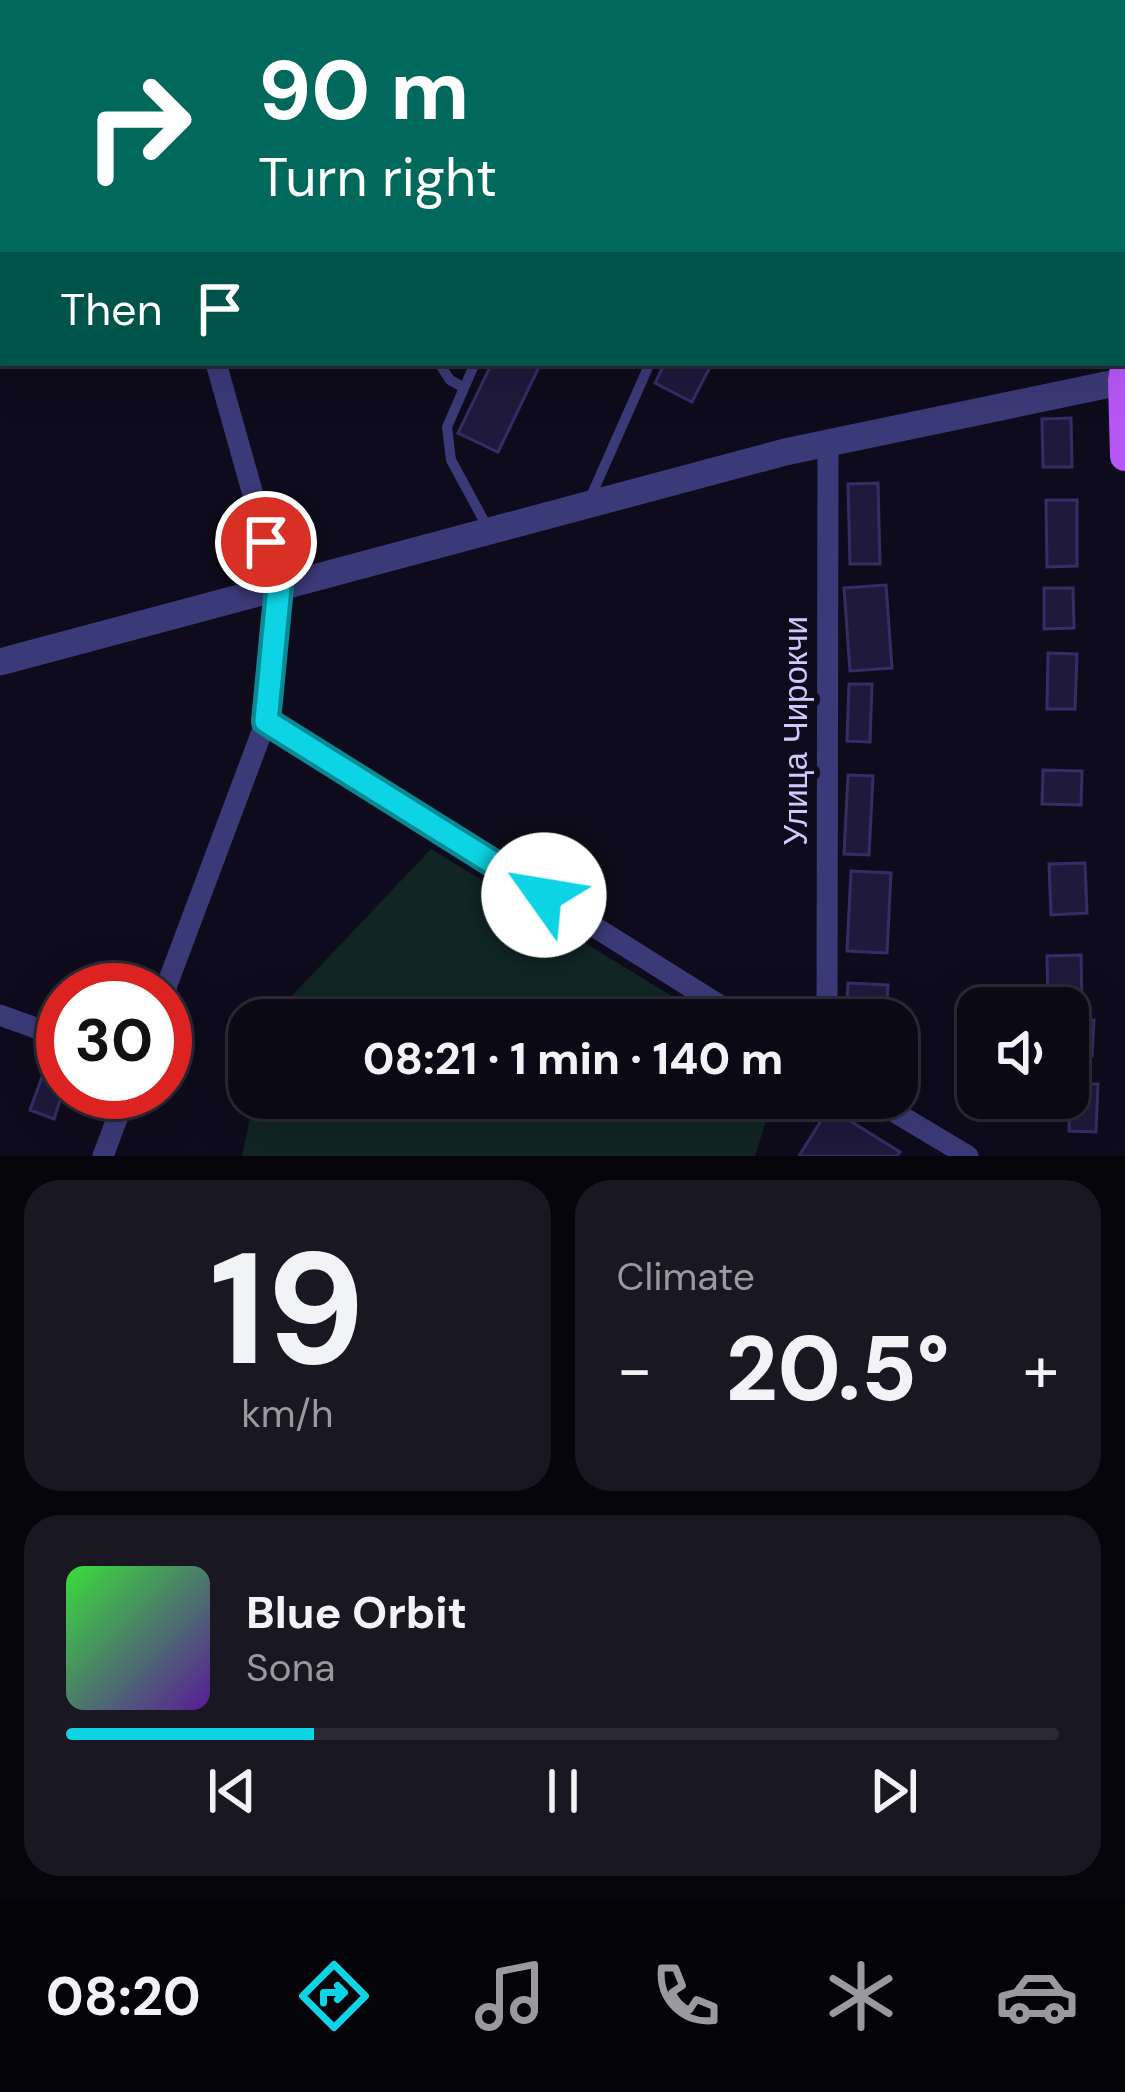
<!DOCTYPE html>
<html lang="en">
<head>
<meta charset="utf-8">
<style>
  :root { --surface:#0a0915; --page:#181722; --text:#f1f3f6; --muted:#999aa0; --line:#2a2a34; --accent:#0dd4e4 }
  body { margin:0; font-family:"DM Sans",sans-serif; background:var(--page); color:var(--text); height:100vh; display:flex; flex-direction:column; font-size:45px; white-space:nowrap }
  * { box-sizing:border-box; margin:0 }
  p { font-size:39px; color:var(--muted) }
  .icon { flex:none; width:66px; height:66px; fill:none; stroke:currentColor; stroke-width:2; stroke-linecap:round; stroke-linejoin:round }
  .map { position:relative; height:1156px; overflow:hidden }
  .panel { display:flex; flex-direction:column; gap:24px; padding:24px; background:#06050c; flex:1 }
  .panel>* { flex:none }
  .top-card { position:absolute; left:0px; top:0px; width:1125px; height:366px; box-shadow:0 12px 48px #0002,0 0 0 3px var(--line); background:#00695c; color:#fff; overflow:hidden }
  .tools { position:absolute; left:957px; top:987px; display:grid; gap:24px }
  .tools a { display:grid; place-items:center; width:132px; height:132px; border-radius:24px; background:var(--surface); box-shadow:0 12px 48px #0002,0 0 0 3px var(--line); font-size:60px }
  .speed { position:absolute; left:36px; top:963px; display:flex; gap:24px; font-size:60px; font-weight:700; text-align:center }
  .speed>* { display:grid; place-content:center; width:156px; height:156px; border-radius:50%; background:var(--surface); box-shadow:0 12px 48px #0002,0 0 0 3px var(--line); line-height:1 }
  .speed .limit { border:18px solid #d22; background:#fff; color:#111 }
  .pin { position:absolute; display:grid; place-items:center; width:102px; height:102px; color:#fff; margin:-51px; border:6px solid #fff; border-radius:50%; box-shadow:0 3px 12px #0007 }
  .me { position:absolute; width:132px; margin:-66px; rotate:302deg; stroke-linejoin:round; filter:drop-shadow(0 0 9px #0008) }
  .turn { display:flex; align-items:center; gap:42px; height:252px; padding:0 60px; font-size:54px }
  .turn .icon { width:156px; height:156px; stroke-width:2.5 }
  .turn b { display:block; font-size:84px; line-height:102px }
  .then { display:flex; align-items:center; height:114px; padding:0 60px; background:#0003; gap:24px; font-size:45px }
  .big { font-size:90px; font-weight:800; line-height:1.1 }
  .panel .tile { flex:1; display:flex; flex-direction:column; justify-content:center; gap:18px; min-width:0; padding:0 42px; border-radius:36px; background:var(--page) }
  .panel .dial { align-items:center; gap:0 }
  .dial b { font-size:156px; line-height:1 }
  .song { display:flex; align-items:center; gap:36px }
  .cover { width:144px; height:144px; border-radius:18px; background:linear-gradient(135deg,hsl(120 70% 55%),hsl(270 70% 35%)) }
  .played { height:12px; border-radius:6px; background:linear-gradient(90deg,var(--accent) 25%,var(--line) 25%) }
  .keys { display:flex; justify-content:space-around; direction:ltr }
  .heat { display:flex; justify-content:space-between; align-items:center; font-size:66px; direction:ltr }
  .panel .tiles { flex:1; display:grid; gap:24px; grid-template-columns:1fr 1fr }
  .tile:last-child { grid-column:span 2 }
  .trip { position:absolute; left:228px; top:999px; width:690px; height:120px; border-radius:36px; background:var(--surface); box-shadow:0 12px 48px #0002,0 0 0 3px var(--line); font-weight:800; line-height:120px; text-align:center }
  .menu { display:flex; height:192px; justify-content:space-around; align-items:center; background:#040408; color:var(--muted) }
  .menu .icon { width:84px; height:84px }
  .menu .on { color:var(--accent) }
  .menu b { font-size:54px; color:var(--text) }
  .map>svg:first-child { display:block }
</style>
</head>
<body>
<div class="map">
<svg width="1125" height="1156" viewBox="0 0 1125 1156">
  <rect width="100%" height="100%" fill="#0e0c1c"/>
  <path fill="#102524" d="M 431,849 L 711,1020 L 269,1020 Z
    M 254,1098 L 773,1098 L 755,1156 L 242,1156 Z"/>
  <path fill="#1f193b" stroke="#372d66" stroke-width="3" d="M 962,0 L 1011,0 L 1012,3 L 962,3 Z
    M 492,363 L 541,363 L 498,452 L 458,433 Z
    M 665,363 L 712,363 L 692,402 L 655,383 Z
    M 1071,418 L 1072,467 L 1043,467 L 1042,419 Z
    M 878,483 L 880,564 L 850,564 L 848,484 Z
    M 1046,500 L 1077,500 L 1077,566 L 1047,567 Z
    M 886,585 L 892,668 L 850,671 L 844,588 Z
    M 1044,588 L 1073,588 L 1074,628 L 1044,629 Z
    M 1048,653 L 1077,654 L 1075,709 L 1047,709 Z
    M 849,684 L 872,684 L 870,742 L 847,741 Z
    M 1043,770 L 1082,771 L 1081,805 L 1042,804 Z
    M 848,775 L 873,776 L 869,855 L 844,854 Z
    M 1085,863 L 1087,913 L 1051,915 L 1049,864 Z
    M 851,871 L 891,873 L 887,953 L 847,951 Z
    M 1081,955 L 1082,1005 L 1048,1006 L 1047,956 Z
    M 848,983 L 888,985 L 886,1020 L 846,1020 Z
    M 1068,1019 L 1094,1020 L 1092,1056 L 1068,1055 Z
    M 46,1066 L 63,1072 L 63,1092 L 54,1119 L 30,1110 Z
    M 1070,1084 L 1098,1084 L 1096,1132 L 1069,1131 Z
    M 829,1108 L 900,1152 L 897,1156 L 799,1156 Z"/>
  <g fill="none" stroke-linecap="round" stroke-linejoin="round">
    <path stroke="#3b3a78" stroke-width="10" d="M 630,0 L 631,3
      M 936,0 L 936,3
      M 801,3 L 802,0
      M 439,363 L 450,380 L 463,387
      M 475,363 L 447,427 L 451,460 L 489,530
      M 588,503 L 650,363"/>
    <path stroke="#3b3a78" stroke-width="21" d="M 117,0 L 118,3
      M 462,3 L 473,0
      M 0,128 L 3,127
      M 266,721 L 743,1020
      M 165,990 L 266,721 L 279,587 L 216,363
      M 0,1015 L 63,1038
      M 827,1020 L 828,442
      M 871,1098 L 968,1156
      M 103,1156 L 127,1092"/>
    <path stroke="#3b3a78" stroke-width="27" d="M 0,662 L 785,452 L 1125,381"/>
    <path stroke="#b657f5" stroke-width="30" d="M 1110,0 L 1111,3
      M 1122,108 L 1125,135
      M 1125,368 L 1123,381 L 1125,456"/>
  </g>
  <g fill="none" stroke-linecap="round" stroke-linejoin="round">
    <defs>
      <path id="route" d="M 266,542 L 279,587 L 266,721 L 544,895"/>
    </defs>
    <use href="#route" stroke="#088a94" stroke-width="30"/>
    <use href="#route" stroke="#0dd4e4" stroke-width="21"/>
  </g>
  <g text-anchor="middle" stroke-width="12" stroke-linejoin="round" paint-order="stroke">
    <g font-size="33" fill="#cecafc" stroke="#0e0c1c">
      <text transform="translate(795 731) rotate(-90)" y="12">Улица Чирокчи</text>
    </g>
  </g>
</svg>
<div class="tools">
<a><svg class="icon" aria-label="sound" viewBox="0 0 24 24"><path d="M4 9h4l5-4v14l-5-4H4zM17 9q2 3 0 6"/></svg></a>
</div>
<div class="speed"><div class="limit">30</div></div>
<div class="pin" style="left:266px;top:542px;background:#d93025"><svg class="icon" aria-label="arrive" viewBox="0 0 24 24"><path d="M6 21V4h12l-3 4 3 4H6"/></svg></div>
<svg class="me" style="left:544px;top:895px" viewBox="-20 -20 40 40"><circle r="19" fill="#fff"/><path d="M0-13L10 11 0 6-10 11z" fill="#0dd4e4"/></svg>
<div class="trip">08:21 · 1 min · 140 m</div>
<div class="top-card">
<div class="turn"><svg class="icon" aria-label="right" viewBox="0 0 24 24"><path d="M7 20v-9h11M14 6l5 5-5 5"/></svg><div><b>90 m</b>Turn right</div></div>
<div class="then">Then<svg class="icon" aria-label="arrive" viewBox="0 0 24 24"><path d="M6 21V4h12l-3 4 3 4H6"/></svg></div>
</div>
</div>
<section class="panel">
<div class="tiles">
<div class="tile dial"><b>19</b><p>km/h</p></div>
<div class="tile"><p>Climate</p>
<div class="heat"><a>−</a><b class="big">20.5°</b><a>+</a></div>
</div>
<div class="tile">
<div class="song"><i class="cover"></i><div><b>Blue Orbit</b><p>Sona</p></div></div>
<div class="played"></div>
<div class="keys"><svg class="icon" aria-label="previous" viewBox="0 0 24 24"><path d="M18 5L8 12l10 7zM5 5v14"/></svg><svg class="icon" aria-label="pause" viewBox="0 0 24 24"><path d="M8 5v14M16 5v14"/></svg><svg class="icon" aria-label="next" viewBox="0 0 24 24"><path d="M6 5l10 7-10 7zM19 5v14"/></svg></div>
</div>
</div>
</section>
<nav class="menu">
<b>08:20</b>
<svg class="icon on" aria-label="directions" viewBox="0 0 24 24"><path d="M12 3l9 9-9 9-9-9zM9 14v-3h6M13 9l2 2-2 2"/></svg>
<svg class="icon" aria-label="music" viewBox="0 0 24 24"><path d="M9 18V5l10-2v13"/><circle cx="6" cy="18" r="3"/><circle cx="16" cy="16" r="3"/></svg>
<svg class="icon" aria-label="phone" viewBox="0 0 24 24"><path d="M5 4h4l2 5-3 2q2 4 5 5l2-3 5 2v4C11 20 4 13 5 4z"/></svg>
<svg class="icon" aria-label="climate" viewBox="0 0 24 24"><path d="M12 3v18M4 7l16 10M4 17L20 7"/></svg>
<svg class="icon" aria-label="car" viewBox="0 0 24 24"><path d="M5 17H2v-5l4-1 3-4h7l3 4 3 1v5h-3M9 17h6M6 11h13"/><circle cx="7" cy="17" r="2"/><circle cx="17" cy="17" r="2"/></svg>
</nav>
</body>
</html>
